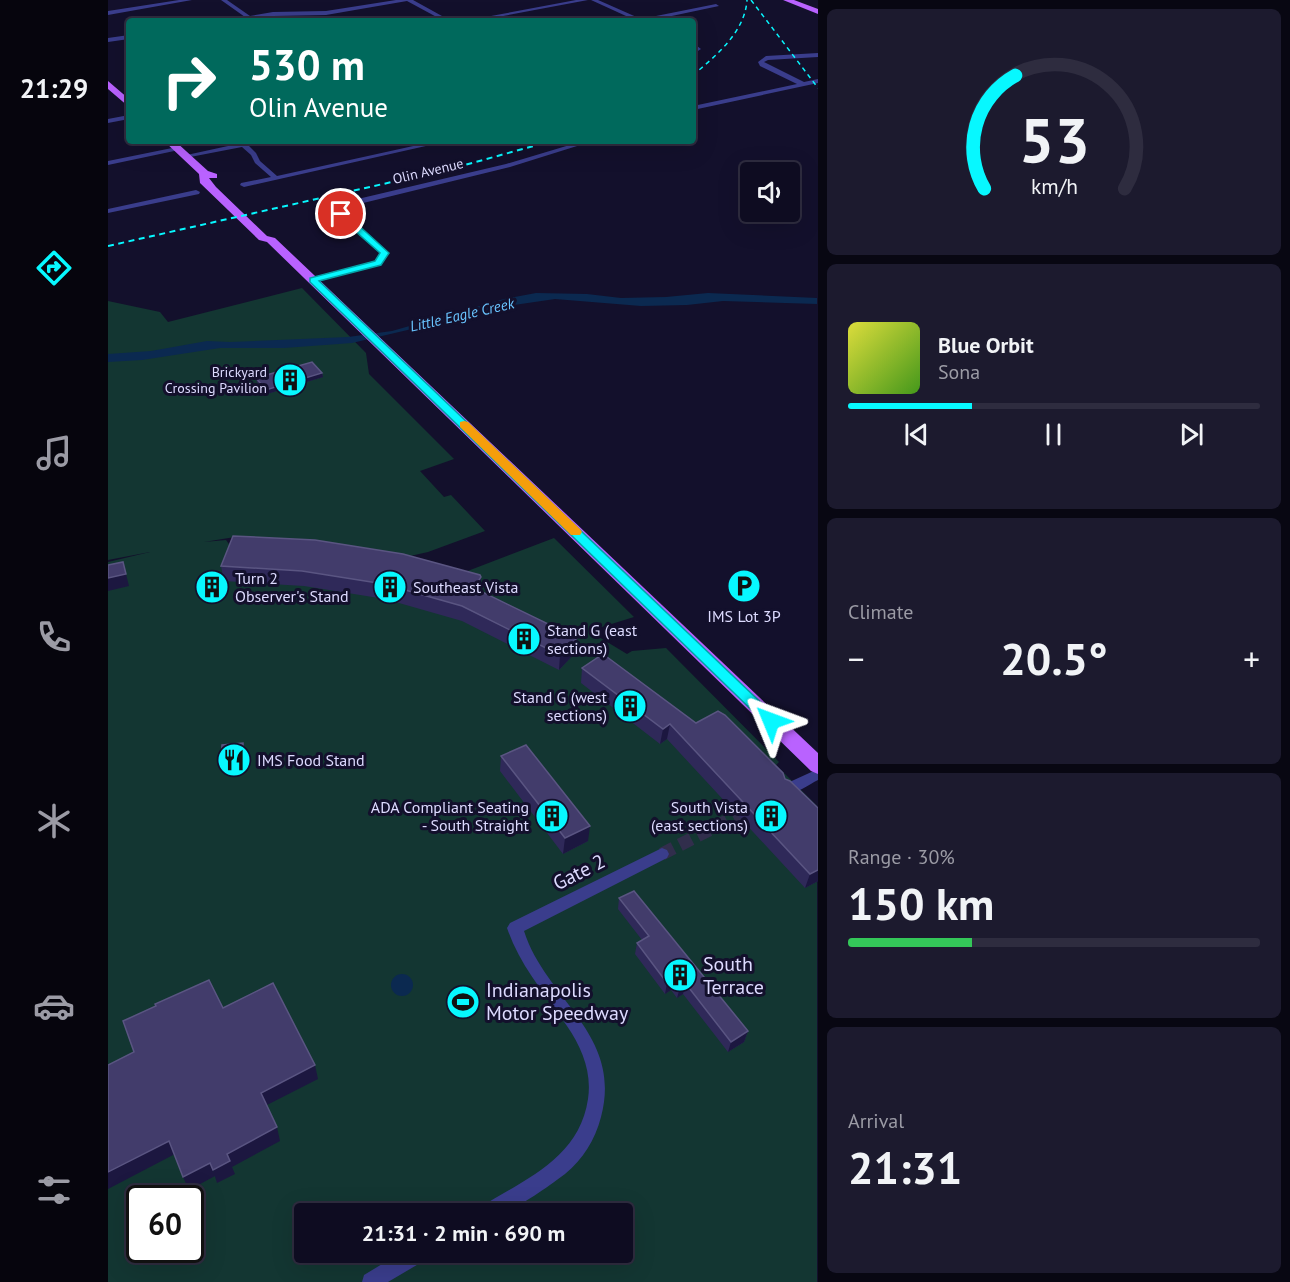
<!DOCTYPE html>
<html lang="en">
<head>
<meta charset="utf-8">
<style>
  :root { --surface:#0e0c21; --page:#1c1a2e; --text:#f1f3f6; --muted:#9b9ba5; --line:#2e2c3f; --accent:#07f8ff }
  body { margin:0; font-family:"PT Sans",sans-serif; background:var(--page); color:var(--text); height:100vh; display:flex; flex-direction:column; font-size:22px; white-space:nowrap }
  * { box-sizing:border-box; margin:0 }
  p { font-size:20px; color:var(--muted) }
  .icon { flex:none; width:33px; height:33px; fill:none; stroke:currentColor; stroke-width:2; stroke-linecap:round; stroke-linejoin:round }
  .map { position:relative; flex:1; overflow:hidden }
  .panel { display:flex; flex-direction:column; gap:9px; padding:9px; background:#080712; width:472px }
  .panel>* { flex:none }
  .banner { position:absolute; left:18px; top:18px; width:570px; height:126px; border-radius:6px; box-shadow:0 6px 24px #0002,0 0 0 2px var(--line); background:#00695c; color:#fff; overflow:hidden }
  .tools { position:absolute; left:632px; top:162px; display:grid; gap:12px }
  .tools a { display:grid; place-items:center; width:60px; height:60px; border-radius:6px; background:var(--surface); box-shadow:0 6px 24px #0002,0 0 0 2px var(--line); font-size:30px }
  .speed { position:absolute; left:18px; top:1185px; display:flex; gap:12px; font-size:30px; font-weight:700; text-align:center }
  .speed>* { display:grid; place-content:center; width:78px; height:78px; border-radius:50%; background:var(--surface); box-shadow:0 6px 24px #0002,0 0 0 2px var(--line); line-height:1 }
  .speed .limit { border:3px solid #111; border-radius:9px; background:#fff; color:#111 }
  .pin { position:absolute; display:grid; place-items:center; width:51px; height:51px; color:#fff; margin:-26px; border:3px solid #fff; border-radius:50%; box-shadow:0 2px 6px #0007 }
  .me { position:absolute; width:66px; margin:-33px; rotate:314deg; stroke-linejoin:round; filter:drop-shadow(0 0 4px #0008) }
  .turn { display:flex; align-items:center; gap:21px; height:126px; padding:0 24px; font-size:27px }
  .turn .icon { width:78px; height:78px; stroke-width:2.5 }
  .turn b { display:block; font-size:42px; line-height:51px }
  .big { font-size:45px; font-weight:600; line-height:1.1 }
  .panel .widget { flex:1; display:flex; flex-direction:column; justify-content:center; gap:9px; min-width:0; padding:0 21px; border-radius:9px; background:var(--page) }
  .panel .dial { align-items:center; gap:0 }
  .dial svg { height:156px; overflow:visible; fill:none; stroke:var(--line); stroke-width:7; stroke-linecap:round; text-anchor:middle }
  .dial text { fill:var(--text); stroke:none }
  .song { display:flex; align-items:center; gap:18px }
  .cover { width:72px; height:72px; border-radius:9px; background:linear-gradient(135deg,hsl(60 70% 55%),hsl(100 70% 35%)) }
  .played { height:6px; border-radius:3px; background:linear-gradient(90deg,var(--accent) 30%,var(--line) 30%) }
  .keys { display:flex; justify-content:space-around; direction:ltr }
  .heat { display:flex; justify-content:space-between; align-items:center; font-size:33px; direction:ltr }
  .charge { height:9px; border-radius:4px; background:linear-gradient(90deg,#34c759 30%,var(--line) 0) }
  .trip { position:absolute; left:186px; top:1203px; width:339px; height:60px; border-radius:6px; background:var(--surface); box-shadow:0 6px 24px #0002,0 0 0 2px var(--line); font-weight:600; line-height:60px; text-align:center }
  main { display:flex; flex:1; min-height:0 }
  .menu { display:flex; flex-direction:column; width:108px; justify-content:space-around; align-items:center; background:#06050d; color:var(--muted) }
  .menu .icon { width:42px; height:42px }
  .menu .selected { color:var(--accent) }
  .menu b { font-size:27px; color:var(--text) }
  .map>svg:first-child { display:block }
</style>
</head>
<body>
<main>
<nav class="menu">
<b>21:29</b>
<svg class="icon selected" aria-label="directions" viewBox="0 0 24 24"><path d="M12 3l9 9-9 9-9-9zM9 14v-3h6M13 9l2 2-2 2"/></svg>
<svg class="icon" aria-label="music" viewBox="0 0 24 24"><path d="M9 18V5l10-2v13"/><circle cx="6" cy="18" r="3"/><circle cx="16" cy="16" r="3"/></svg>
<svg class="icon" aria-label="phone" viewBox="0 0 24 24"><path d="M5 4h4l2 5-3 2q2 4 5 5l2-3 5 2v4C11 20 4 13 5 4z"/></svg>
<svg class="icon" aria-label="climate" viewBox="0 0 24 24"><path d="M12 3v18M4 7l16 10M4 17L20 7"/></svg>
<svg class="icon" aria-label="car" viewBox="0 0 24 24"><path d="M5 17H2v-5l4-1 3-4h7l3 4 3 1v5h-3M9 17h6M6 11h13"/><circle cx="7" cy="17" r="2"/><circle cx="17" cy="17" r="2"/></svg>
<svg class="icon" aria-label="filters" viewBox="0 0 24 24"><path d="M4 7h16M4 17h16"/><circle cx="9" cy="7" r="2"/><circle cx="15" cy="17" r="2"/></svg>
</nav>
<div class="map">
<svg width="710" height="1282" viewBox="0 0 710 1282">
  <rect width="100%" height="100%" fill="#13102c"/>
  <path fill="#133632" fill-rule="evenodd" d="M 194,288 L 258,353 L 261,374 L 346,459 L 312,471 L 336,497 L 343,495 L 377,531 L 320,552 L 302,556 L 133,536 L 96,542 L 118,540 L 123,547 L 344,577 L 446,538 L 526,617 L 481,631 L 519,654 L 524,651 L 558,648 L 671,762 L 668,765 L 709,806 L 709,1282 L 0,1282 L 0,562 L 42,552 L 0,560 L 0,301 L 52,312 L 60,322 ZM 32,1198 L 82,1198 L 82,1250 L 32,1250 ZM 196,1214 L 514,1214 L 514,1252 L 196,1252 Z"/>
  <path fill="#0b2950" d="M 428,293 L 479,294 L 513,298 L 558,297 L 600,293 L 709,298 L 709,304 L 615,301 L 579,305 L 533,306 L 447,299 L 406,305 L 244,343 L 176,348 L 112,348 L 34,360 L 0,362 L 0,354 L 43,351 L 99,341 L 122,342 L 240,337 L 284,331 L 396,299 Z
    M283 985a11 11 0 1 1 22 0a11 11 0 1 1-22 0Z"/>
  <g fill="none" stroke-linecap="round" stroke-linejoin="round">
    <path stroke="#312e4c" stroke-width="13" stroke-dasharray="13 7" stroke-linecap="butt" d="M 554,854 L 642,809"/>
    <path fill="#3a3d8c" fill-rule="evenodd" d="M 71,0 L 84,0 L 0,15 L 0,11 Z
      M 113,0 L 119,0 L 142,16 L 165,12 L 218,11 L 288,0 L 305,0 L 343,21 L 336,21 L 299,1 L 218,15 L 165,16 L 146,18 L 147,21 L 140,19 L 115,21 L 137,17 Z
      M 468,0 L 480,0 L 368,21 L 356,21 Z
      M 483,0 L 490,0 L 533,19 L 608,4 L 611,6 L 540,21 L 529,21 Z
      M 21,35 L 21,39 L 0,42 L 0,38 Z
      M 585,43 L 593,49 L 585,54 Z
      M 710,53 L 710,57 L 660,60 L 656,62 L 696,82 L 710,79 L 710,83 L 585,110 L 585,106 L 689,84 L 652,66 L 650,62 L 658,56 Z
      M 21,115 L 21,119 L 0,123 L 0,119 Z
      M 143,141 L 156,141 L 140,145 L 148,153 L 152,161 L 169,176 L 328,141 L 340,141 L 136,187 L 132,185 L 133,183 L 163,177 L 147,163 L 143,155 L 134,147 L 77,158 L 74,156 Z
      M 475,141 L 485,141 L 402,167 L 243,206 L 238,209 L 237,214 L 281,253 L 273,265 L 205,282 L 201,280 L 267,261 L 273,253 L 230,217 L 230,208 L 237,202 L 398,164 Z
      M 69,147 L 71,148 L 71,150 L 0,165 L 0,161 Z
      M 88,190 L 92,192 L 91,194 L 0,213 L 0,209 Z
      M 710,769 L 710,780 C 700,785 686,796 675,793 L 673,789 L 675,785 Z
      M 554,848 L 559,850 L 561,854 L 559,858 L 416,931 C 438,1000 515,1034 493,1117 C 487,1140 475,1159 457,1174 C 444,1184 410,1208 395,1213 C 388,1216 376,1214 368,1214 L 371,1208 C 417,1179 471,1159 480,1099 C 484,1072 474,1048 459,1026 C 437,994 412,966 399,928 L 402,923 Z
      M 294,1252 L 321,1252 L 319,1259 L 280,1282 L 254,1282 L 256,1275 Z"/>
    <path fill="#b962ff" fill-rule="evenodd" d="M 675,0 L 686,0 L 710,9 L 710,14 Z
      M 0,81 L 21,99 L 21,107 L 0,89 Z
      M 56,141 L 67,141 L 100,171 L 109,174 L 109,178 L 101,178 L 108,187 L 159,236 L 167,238 L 710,753 L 710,774 L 703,771 L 159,242 L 151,240 L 92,183 L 91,174 Z"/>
    <path stroke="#07f8ff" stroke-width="1.5" stroke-dasharray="4.5 4" stroke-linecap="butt" d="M 643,0 L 710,88
      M 585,75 C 608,56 637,32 639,0
      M 434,144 L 444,141"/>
    <path stroke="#07f8ff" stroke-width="2" stroke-dasharray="6 4.5" stroke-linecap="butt" d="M 0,246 L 346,168 L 440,142"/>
  </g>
  <path fill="#2f2959" d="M 214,373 L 215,377 L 159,394 L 149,382 L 148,378 Z
    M 113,566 L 373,577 L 373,591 L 469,638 L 467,653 L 451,670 L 354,621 L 277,599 L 196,586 L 116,581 Z
    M 474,668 L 588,723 L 677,779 L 710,808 L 710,881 L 697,888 L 559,739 L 552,744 L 473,683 Z
    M 135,743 L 137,751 L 137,767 L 114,769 L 113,761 Z
    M 393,756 L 480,841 L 455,854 L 392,771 Z
    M 511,898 L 640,1031 L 636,1042 L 620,1052 L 575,994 L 569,998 L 563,990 L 557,994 L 527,954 L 529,943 L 534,940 L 510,909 Z"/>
  <path fill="#1c1740" d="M 214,373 L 215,377 L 159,394 L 158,390 Z
    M 18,574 L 21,586 L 0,591 L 0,578 Z
    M 373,577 L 373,592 L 366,588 Z
    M 469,638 L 467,653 L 451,670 L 452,655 Z
    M 562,724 L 559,739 L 552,744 L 555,729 Z
    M 135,743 L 137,751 L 137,767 L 135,759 Z
    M 482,826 L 480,841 L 455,854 L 457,838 Z
    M 710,870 L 710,881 L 697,888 L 702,874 Z
    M 566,980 L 563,990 L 557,994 L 559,983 Z
    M 578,984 L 575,994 L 569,998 L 572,987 Z
    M 640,1031 L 636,1042 L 620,1052 L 623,1042 Z
    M 207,1065 L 210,1079 L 157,1106 L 153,1093 Z
    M 169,1127 L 172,1141 L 124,1167 L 127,1174 L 109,1183 L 105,1170 L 119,1154 Z
    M 61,1141 L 67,1154 L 0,1189 L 0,1172 Z
    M 102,1163 L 107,1176 L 81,1190 L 75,1177 Z"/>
  <path fill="#423c6b" stroke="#5a5582" stroke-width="1.5" d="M 204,362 L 214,373 L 158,390 L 148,378 Z
    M 125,536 L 207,540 L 295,554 L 372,575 L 373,577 L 366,588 L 469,638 L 452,655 L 354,606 L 276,584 L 194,571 L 113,566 Z
    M 15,562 L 18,574 L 0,578 L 0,565 Z
    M 495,654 L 588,723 L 610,711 L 617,715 L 675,773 L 677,779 L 682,781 L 710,808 L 710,870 L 702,874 L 562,724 L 555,729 L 474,668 Z
    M 135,743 L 135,759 L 113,761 L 114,745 Z
    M 418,745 L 482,826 L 457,838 L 393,756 Z
    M 526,891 L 640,1031 L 623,1042 L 578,984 L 572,987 L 566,980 L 559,983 L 529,943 L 541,936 L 511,898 Z
    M 101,980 L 115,1008 L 165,983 L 207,1065 L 153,1093 L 169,1127 L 119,1154 L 122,1161 L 105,1170 L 102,1163 L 75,1177 L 61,1141 L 0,1172 L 0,1065 L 26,1052 L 15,1021 L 48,1006 L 47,1004 Z"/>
  <path fill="#07f8ff" stroke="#05a1a6" stroke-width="1.5" d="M 230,212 L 236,212 L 281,253 L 273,265 L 211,281 L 668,717 L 670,721 L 668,724 L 658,724 L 202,282 L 202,278 L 267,261 L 272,253 L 230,216 Z"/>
  <path fill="#f59e0b" d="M 356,421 L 360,422 L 472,529 L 474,532 L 472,535 L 463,535 L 352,427 L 352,422 Z"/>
  <defs>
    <symbol id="building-disc" viewBox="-11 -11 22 22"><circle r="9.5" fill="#07f8ff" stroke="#13102c"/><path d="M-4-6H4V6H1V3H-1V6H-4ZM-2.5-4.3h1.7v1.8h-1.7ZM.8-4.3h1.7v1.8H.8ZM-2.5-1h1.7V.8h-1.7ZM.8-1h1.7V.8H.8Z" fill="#111"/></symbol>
    <symbol id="parking-disc" viewBox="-11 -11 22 22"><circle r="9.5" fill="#07f8ff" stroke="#13102c"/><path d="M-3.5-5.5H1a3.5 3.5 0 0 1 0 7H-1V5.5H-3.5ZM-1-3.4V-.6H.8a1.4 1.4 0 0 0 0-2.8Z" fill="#111"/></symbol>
    <symbol id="restaurant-disc" viewBox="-11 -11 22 22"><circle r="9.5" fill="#07f8ff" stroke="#13102c"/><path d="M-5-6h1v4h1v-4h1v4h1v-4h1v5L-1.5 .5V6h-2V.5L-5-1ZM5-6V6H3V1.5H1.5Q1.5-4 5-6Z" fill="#111"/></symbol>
    <symbol id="stadium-disc" viewBox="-11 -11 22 22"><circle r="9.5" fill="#07f8ff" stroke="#13102c"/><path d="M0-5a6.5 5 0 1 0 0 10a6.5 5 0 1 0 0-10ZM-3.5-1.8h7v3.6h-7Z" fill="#111"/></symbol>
  </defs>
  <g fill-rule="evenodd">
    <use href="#building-disc" x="163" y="361" width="38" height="38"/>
    <use href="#parking-disc" x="617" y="567" width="38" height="38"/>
    <use href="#building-disc" x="85" y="568" width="38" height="38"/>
    <use href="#building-disc" x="263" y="568" width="38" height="38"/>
    <use href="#building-disc" x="397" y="620" width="38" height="38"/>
    <use href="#building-disc" x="503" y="687" width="38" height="38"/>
    <use href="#restaurant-disc" x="107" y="741" width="38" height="38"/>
    <use href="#building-disc" x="425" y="797" width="38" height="38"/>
    <use href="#building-disc" x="644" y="797" width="38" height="38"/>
    <use href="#building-disc" x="553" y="956" width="38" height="38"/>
    <use href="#stadium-disc" x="336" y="983" width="38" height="38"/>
  </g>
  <g text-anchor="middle" stroke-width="6" stroke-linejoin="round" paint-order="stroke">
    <g font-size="14" fill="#dddbff" stroke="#13102c">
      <text transform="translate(320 171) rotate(-13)" y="5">Olin Avenue</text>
    </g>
    <g font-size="14" fill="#dddbff" stroke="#13102c" text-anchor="end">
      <text x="159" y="377">Brickyard<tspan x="159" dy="16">Crossing Pavilion</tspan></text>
    </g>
    <g font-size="15" font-style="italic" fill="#69c4ff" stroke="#13102c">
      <text transform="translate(354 315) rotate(-13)" y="5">Little Eagle Creek</text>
    </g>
    <g font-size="16" fill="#dddbff" stroke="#13102c" text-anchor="start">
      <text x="127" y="584">Turn 2<tspan x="127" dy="18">Observer's Stand</tspan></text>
      <text x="305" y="593">Southeast Vista</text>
      <text x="636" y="622" text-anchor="middle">IMS Lot 3P</text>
      <text x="439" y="636">Stand G (east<tspan x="439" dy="18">sections)</tspan></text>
      <text x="499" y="703" text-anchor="end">Stand G (west<tspan x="499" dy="18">sections)</tspan></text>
      <text x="149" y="766">IMS Food Stand</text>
      <text x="421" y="813" text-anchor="end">ADA Compliant Seating<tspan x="421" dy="18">- South Straight</tspan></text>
      <text x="640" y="813" text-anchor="end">South Vista<tspan x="640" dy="18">(east sections)</tspan></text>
    </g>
    <g font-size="20" fill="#dddbff" stroke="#13102c">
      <text transform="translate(471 872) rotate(-27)" y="7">Gate 2</text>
    </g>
    <g font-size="20" fill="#dddbff" stroke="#13102c" text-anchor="start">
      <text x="595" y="971">South<tspan x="595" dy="23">Terrace</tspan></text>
      <text x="378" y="997">Indianapolis<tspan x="378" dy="23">Motor Speedway</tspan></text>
    </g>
  </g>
</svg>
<div class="tools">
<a><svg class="icon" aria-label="sound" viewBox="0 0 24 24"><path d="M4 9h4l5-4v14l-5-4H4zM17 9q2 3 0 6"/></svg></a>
</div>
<div class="speed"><div class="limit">60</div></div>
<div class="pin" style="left:233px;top:214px;background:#d93025"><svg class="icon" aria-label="arrive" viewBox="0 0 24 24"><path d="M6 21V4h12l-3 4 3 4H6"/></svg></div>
<svg class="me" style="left:663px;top:721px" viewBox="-20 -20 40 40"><path d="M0-17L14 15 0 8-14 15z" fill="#07f8ff" stroke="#fff" stroke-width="4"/></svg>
<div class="trip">21:31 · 2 min · 690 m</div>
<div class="banner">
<div class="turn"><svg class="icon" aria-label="right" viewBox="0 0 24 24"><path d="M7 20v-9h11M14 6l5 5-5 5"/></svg><div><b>530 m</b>Olin Avenue</div></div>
</div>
</div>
<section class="panel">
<div class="widget dial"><svg viewBox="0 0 100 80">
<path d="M14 69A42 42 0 1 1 86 69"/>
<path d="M14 69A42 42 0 0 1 30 11" stroke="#07f8ff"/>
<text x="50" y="56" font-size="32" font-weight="700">53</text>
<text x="50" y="72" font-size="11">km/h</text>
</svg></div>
<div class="widget">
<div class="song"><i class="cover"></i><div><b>Blue Orbit</b><p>Sona</p></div></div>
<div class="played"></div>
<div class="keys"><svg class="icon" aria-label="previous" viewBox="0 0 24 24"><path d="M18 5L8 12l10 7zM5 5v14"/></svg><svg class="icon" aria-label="pause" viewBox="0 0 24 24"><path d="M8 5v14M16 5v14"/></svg><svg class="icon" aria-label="next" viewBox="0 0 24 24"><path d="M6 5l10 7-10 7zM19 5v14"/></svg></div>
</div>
<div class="widget"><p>Climate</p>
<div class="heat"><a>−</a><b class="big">20.5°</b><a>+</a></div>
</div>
<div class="widget"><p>Range · 30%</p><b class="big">150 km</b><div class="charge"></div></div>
<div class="widget"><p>Arrival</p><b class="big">21:31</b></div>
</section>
</main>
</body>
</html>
